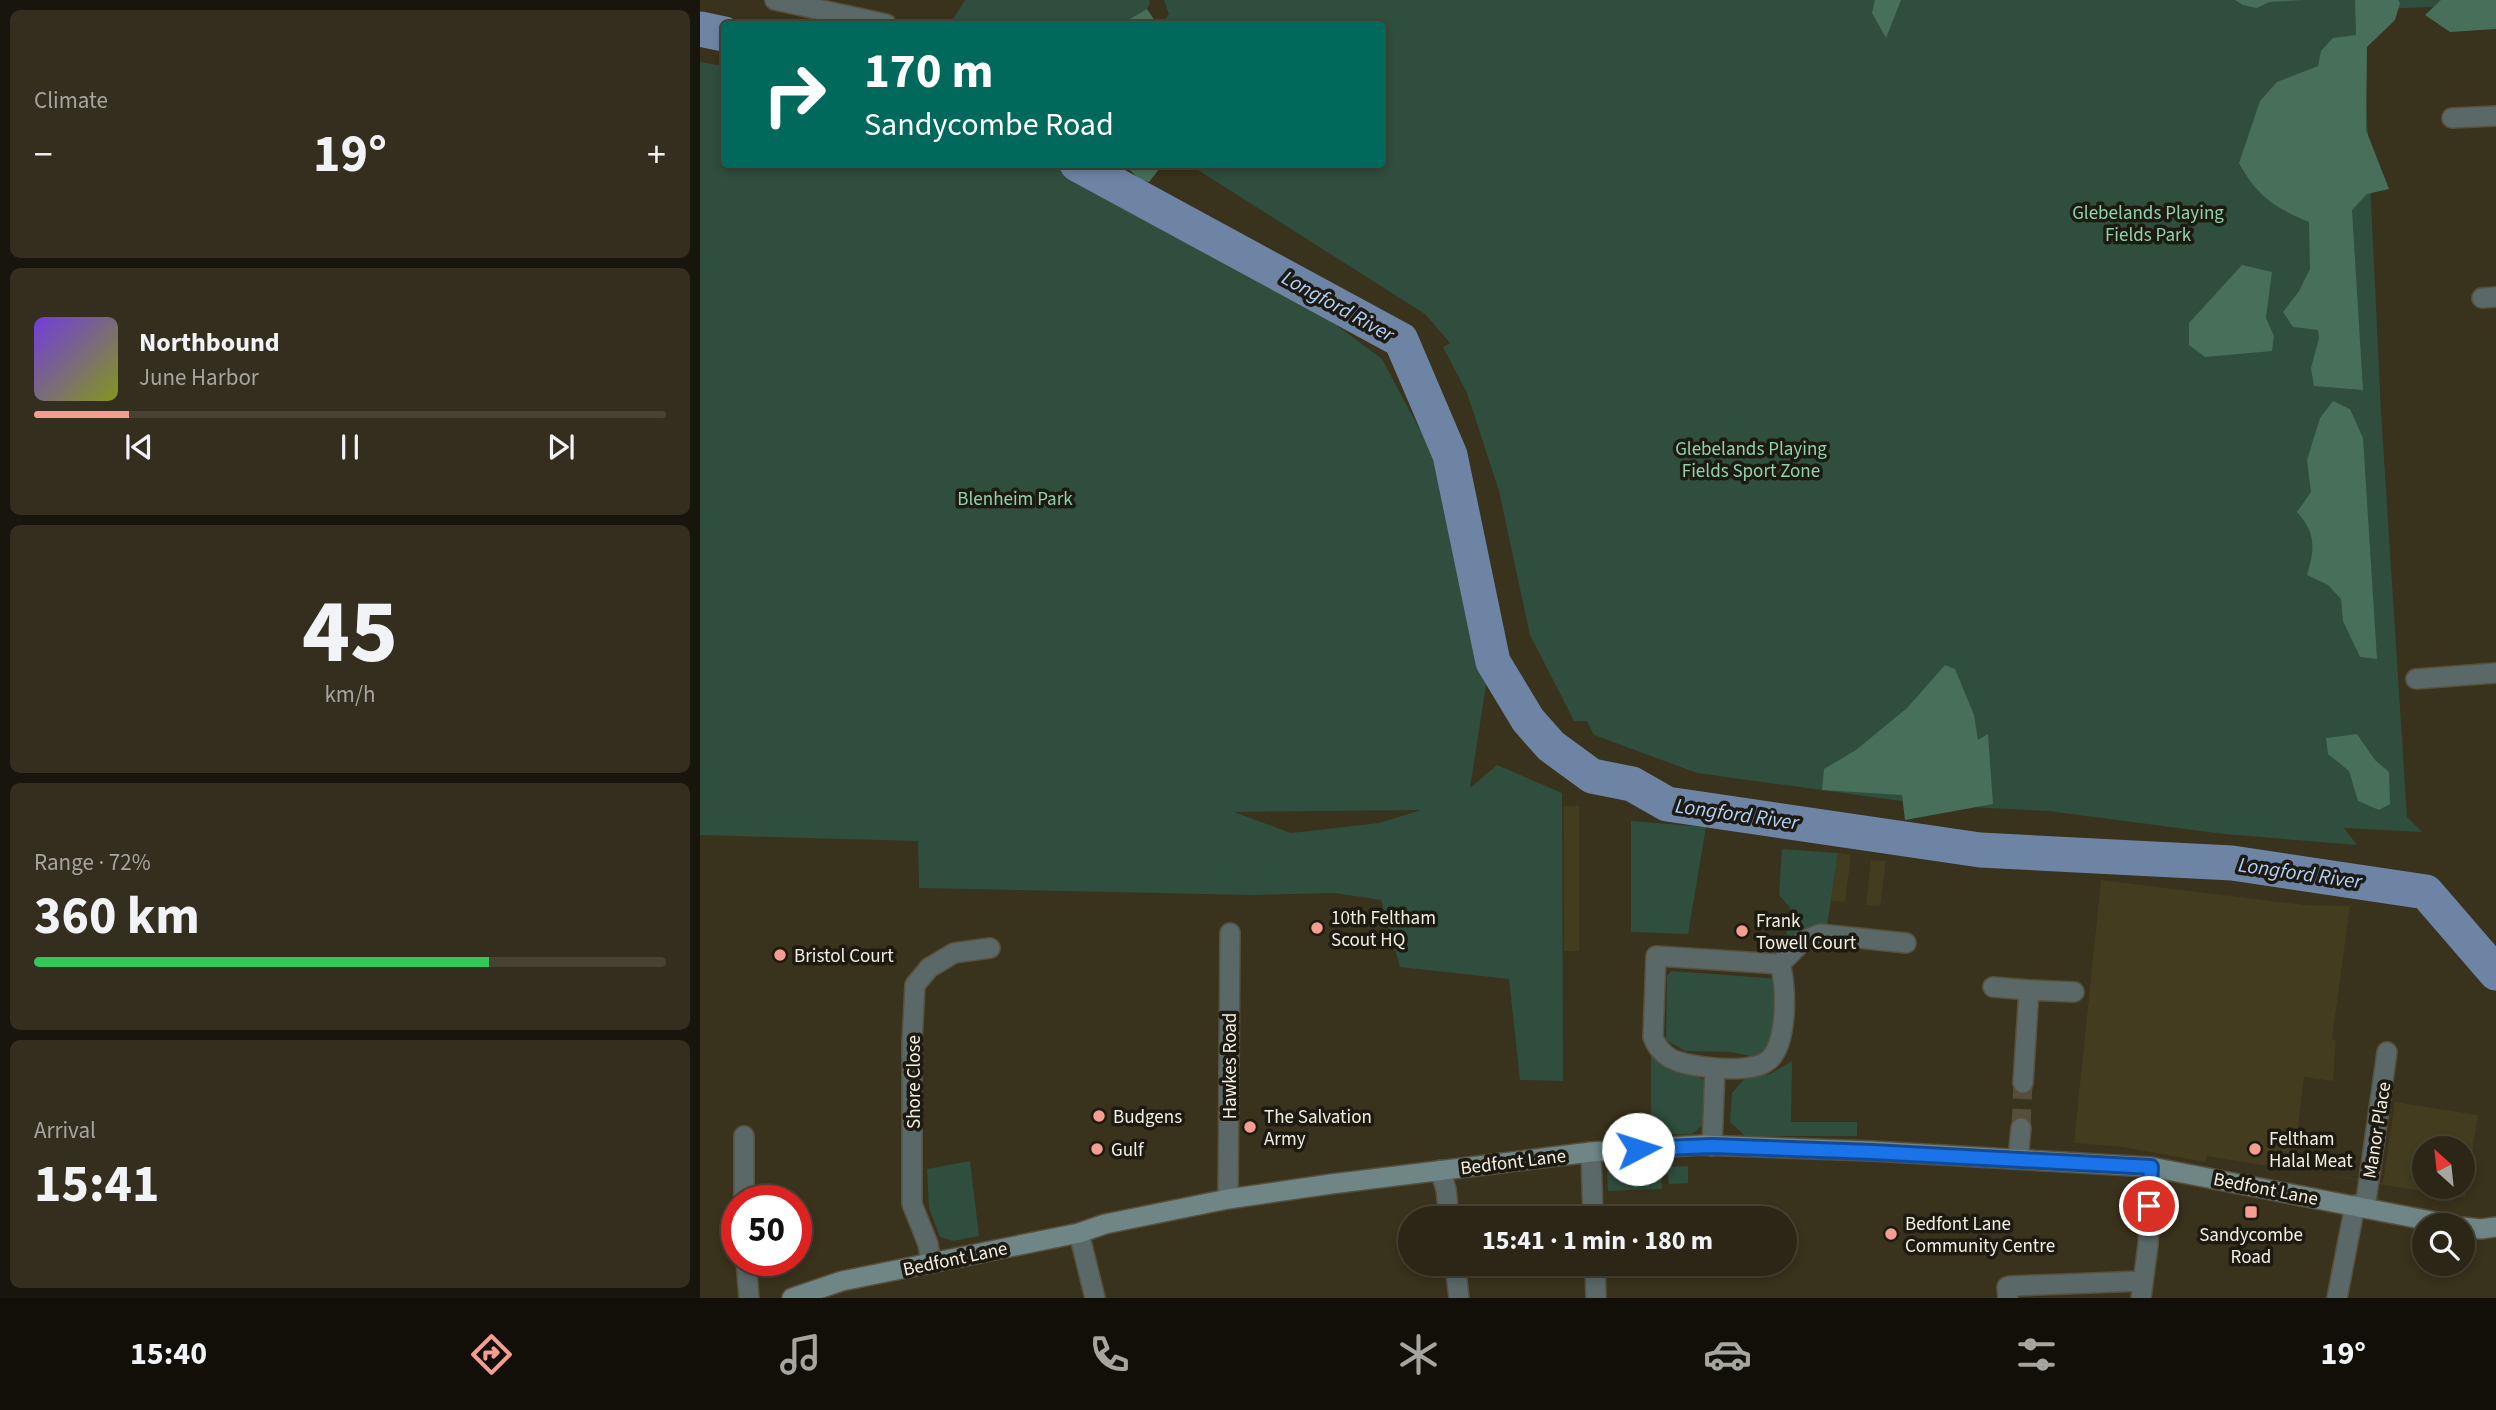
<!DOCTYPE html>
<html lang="en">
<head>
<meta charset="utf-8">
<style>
  :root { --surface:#2b2615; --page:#332e1e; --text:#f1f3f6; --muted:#a6a5a0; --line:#474334; --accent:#f59d8f }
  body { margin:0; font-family:"Source Sans 3",sans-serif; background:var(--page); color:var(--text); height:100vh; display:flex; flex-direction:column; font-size:26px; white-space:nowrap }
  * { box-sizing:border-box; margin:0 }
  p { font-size:23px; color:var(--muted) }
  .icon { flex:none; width:38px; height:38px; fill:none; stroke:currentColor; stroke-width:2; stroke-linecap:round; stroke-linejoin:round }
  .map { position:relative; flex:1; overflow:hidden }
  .side { display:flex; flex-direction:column; gap:10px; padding:10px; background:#18150c; width:700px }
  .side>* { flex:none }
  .hud { position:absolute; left:21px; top:21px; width:665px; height:147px; border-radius:7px; box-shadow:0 4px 10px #0003,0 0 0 2px var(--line); background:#00695c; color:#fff; overflow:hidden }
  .needle { width:46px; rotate:333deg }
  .fabs { position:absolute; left:1712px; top:1136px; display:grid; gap:14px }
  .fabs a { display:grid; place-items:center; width:63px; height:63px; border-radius:50%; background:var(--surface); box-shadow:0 4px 10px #0003,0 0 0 2px var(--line); font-size:35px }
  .speed { position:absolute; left:21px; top:1185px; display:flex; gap:14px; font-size:35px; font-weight:700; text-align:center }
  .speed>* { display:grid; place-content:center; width:91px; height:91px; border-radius:50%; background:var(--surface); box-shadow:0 4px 10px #0003,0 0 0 2px var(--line); line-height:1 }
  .speed .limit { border:10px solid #d22; background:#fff; color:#111 }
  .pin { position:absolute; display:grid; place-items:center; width:60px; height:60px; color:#fff; margin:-30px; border:4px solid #fff; border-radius:50%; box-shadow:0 2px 7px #0007 }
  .me { position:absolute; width:77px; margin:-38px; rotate:85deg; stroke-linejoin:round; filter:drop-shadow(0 0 5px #0008) }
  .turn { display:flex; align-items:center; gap:24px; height:147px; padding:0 28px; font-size:32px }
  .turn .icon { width:91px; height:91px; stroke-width:2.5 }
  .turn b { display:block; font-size:49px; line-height:60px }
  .big { font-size:52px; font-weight:700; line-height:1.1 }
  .side .tile { flex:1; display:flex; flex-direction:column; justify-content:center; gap:10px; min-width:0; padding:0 24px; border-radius:10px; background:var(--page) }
  .side .dial { align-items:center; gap:0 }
  .dial b { font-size:91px; line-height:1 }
  .song { display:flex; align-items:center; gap:21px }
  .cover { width:84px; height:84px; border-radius:10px; background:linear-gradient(135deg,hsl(260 70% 55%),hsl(70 70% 35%)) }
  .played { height:7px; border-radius:4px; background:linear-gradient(90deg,var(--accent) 15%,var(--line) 15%) }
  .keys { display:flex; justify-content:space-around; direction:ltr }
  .heat { display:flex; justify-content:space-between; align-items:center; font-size:38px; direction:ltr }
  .charge { height:10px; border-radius:5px; background:linear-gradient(90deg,#34c759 72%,var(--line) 0) }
  .trip { position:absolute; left:698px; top:1206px; width:399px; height:70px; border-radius:35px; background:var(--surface); box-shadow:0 4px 10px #0003,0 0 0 2px var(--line); font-weight:700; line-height:70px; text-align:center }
  .tabs { display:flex; height:112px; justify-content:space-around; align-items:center; background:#110f08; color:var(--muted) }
  .tabs .icon { width:49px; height:49px }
  .tabs .active { color:var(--accent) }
  .tabs b { font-size:32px; color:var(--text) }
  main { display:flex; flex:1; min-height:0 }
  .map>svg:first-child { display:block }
</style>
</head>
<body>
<main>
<section class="side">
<div class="tile"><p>Climate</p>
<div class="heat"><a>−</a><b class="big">19°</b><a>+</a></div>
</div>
<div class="tile">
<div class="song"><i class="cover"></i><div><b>Northbound</b><p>June Harbor</p></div></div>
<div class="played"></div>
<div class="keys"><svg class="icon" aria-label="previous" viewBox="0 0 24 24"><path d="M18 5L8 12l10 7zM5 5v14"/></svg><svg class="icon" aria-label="pause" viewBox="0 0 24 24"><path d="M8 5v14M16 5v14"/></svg><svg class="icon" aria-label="next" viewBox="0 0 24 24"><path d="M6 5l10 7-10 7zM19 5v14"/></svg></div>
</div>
<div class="tile dial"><b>45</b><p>km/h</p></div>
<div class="tile"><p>Range · 72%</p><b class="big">360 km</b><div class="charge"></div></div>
<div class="tile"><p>Arrival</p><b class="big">15:41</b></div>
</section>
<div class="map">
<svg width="1796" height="1298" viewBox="0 0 1796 1298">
  <rect width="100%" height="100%" fill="#39321c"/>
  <path fill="#443c1e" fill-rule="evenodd" d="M 864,806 L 879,806 L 879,951 L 864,951 Z
    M 1138,853 L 1151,855 L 1145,902 L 1131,901 Z
    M 1171,860 L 1186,861 L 1180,906 L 1166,905 Z
    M 1401,880 L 1605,905 L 1650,906 L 1632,1039 L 1636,1040 L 1633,1081 L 1604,1077 L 1593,1170 L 1683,1183 L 1695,1102 L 1778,1115 L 1765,1198 L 1507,1156 L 1505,1162 L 1423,1147 L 1374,1143 ZM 1724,1148 L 1762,1148 L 1762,1186 L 1724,1186 Z"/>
  <path fill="#2f4e3d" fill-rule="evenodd" d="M 265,0 L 449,0 L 450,3 L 447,9 L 421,24 L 250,24 Z
    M 464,0 L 1796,0 L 1796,4 L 1662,10 L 1681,411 L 1707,817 L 1722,832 L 1644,828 L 1657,845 L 1524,834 L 1348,811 L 1230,805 L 997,773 L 894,735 L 887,721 L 874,721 L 830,635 L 799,491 L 767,393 L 743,347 L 750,343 L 725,314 L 490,165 L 682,164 L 682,24 L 462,24 L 469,14 Z
    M 0,62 L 24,66 L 24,164 L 350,165 L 561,269 L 682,359 L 736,460 L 789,666 L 770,788 L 797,765 L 862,793 L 863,1081 L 820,1080 L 809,979 L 700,967 L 681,900 L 635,893 L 551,895 L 219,888 L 218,841 L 0,835 ZM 721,810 L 679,823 L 591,833 L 534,812 Z
    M 931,821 L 1006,827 L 988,934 L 931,932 Z
    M 1082,849 L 1138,853 L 1127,926 L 1083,961 L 1090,908 L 1079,895 Z
    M 971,971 L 1080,979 L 1071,1051 L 1055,1057 L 1031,1052 L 985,1051 L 966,1040 L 967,976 Z
    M 951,1052 L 1004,1080 L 1008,1088 L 1006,1123 L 992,1134 L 951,1135 Z
    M 1092,1061 L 1091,1122 L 1157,1122 L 1157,1136 L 1045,1136 L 1030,1122 L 1032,1093 L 1044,1079 L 1070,1074 Z
    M 270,1161 L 279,1236 L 253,1241 L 240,1237 L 229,1208 L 227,1169 Z
    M 988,1166 L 988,1183 L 969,1184 L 967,1167 Z
    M 961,1168 L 962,1189 L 908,1191 L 907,1172 Z"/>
  <path fill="#476f59" d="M 1175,0 L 1201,0 L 1186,38 L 1172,13 Z
    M 1535,0 L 1603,0 L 1569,2 L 1557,8 L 1543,5 Z
    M 1655,0 L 1698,0 L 1700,3 L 1695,20 L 1667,47 L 1666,130 L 1689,189 L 1667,194 L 1652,210 L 1663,390 L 1614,386 L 1611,368 L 1619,338 L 1618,330 L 1593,327 L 1583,312 L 1599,291 L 1610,269 L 1609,222 C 1575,208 1557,196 1539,163 L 1560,101 L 1577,82 L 1618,66 L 1621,51 L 1633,38 L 1656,35 Z
    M 1741,0 L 1796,0 L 1796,29 L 1750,32 L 1725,15 Z
    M 447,9 L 457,24 L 421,24 Z
    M 425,165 L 459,165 L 460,168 L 449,182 L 439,179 Z
    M 1542,265 L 1572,272 L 1566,318 L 1574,336 L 1572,351 L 1505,357 L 1489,345 L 1489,323 Z
    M 1633,401 L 1650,409 L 1663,438 L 1677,659 L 1660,657 L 1643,621 L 1641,599 L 1628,585 L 1607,575 C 1615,549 1616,533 1597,512 L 1611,492 L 1607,460 L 1620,418 Z
    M 1245,665 L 1255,669 L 1274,715 L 1278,740 L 1288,734 L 1293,804 L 1205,820 L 1202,795 L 1122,790 L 1124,769 L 1156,750 L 1207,708 Z
    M 1657,734 L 1675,760 L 1689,772 L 1690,804 L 1679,810 L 1658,801 L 1649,771 L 1628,754 L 1626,738 Z"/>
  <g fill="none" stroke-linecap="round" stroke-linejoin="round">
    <path stroke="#6e84a5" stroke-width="35" d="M 0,29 L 24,34
      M 377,164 L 701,340 L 750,455 L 793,662 L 828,720 L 851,746 L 892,776 L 932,784 L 967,804 L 1280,850 L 1532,863 L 1726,892 L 1796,973"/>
    <path stroke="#554e3a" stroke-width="19" stroke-dasharray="19 10" stroke-linecap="butt" d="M 1321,1128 L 1323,1083"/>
    <defs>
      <path id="minor" d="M 75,0 L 186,24
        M 1752,118 L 1796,116
        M 1782,298 L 1796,297
        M 1716,679 L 1796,673
        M 1080,964 C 1087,986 1088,1049 1066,1062 C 1048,1074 988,1068 970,1058 C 962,1053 956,1046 953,1037 L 956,956 L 1080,964 L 1103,941 L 1120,934 L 1206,943
        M 1293,987 L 1329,990
        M 1323,1083 L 1329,990 L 1374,992
        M 1012,1146 L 1015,1068
        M 891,1152 L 893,1218
        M 1318,1159 L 1321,1128
        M 740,1170 L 746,1189 L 749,1218
        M 528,1199 L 530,933
        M 44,1200 L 44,1136
        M 1665,1208 L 1687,1052
        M 379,1233 L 395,1298
        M 46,1260 L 49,1298
        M 231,1263 L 228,1244 L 212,1204 L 212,1042 L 215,985 L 229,968 L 254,953 L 290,948
        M 755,1264 L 759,1298
        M 895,1264 L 896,1298
        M 1308,1298 L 1307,1287 L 1311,1286 L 1443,1281
        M 1441,1298 L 1448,1245 L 1451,1167
        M 1637,1298 L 1655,1205"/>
      <path id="secondary" d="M 1762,1227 L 1781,1229 L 1796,1227
        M 92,1298 L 142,1281 L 379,1233 L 405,1224 L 528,1199 L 631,1184 L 891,1152 L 1002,1145 L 1172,1151 L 1451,1167 L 1752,1225"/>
    </defs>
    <use href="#minor" stroke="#57503c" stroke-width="22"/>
    <use href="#secondary" stroke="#57503c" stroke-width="22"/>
    <use href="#minor" stroke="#5a6868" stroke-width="19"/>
    <use href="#secondary" stroke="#6f8586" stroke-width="19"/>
  </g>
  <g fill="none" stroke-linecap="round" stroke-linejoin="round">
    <defs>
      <path id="route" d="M 938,1149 L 1012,1146 L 1172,1152 L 1451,1167 L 1449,1206"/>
    </defs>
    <use href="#route" stroke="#114b97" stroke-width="18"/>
    <use href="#route" stroke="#1a73e8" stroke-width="12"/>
  </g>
  <g fill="#f59d8f" stroke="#1d1a11" stroke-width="2.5">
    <circle cx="617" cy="928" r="7"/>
    <circle cx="1042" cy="931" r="7"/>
    <circle cx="80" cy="955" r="7"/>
    <circle cx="399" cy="1116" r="7"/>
    <circle cx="550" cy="1127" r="7"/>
    <circle cx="397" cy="1149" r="7"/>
    <circle cx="1555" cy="1149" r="7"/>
    <rect x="1544" y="1205" width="14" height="14" rx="3.5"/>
    <circle cx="1191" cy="1234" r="7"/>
  </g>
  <g text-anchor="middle" stroke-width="7" stroke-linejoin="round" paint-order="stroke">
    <g font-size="19" fill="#8fd3ad" stroke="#1d1a11">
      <text x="1448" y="219">Glebelands Playing<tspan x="1448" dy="22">Fields Park</tspan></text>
      <text x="1051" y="455">Glebelands Playing<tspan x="1051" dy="22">Fields Sport Zone</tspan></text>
      <text x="315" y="505">Blenheim Park</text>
    </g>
    <g font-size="19" fill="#f3efe2" stroke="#1d1a11" text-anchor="start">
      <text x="631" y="924">10th Feltham<tspan x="631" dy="22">Scout HQ</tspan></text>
      <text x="1056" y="927">Frank<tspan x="1056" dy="22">Towell Court</tspan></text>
      <text x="94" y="962">Bristol Court</text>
      <text x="413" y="1123">Budgens</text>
      <text x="564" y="1123">The Salvation<tspan x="564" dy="22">Army</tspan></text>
      <text x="1569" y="1145">Feltham<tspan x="1569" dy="22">Halal Meat</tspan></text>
      <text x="411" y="1156">Gulf</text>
      <text x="1205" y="1230">Bedfont Lane<tspan x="1205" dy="22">Community Centre</tspan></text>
      <text x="1551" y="1241" text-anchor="middle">Sandycombe<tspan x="1551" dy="22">Road</tspan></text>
    </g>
    <g font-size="19" fill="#f3efe2" stroke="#1d1a11">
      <text transform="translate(529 1066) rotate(-90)" y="7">Hawkes Road</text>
      <text transform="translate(213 1082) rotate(-90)" y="7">Shore Close</text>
      <text transform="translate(1676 1130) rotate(-81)" y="7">Manor Place</text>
      <text transform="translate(813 1161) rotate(-7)" y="7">Bedfont Lane</text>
      <text transform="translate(1566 1188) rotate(11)" y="7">Bedfont Lane</text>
      <text transform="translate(255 1258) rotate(-12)" y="7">Bedfont Lane</text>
    </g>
    <g font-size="21" font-style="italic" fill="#b2d0fc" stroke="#1d1a11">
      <text transform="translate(638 306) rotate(29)" y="7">Longford River</text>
      <text transform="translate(1037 814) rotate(8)" y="7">Longford River</text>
      <text transform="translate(1600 873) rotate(8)" y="7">Longford River</text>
    </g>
  </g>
</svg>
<div class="fabs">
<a><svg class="needle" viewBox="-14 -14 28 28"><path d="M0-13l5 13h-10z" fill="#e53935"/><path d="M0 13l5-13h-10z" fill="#a6a5a0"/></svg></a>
<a><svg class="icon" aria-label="search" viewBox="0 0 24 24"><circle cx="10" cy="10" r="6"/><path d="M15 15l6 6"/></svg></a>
</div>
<div class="speed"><div class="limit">50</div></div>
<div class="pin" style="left:1449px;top:1206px;background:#d93025"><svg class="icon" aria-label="arrive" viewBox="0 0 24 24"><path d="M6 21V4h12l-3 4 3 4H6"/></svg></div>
<svg class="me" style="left:938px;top:1149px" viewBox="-20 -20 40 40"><circle r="19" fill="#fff"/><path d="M0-13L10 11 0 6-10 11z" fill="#1a73e8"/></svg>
<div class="trip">15:41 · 1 min · 180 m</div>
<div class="hud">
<div class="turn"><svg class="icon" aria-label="right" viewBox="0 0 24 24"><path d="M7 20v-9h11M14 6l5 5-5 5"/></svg><div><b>170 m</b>Sandycombe Road</div></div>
</div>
</div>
</main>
<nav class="tabs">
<b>15:40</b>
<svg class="icon active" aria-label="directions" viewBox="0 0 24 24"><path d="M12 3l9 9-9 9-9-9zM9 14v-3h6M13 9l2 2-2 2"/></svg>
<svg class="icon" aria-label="music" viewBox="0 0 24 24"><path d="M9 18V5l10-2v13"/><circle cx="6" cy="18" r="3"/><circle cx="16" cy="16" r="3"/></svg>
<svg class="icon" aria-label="phone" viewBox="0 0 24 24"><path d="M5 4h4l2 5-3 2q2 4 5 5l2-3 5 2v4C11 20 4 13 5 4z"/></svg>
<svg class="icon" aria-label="climate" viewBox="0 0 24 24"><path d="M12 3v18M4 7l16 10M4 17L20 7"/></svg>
<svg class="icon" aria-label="car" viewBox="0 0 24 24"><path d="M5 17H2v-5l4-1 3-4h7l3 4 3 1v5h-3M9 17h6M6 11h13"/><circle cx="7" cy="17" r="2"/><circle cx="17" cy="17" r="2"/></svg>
<svg class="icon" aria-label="filters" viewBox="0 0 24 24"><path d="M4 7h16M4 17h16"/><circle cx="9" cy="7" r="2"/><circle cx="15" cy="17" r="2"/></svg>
<b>19°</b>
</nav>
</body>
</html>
